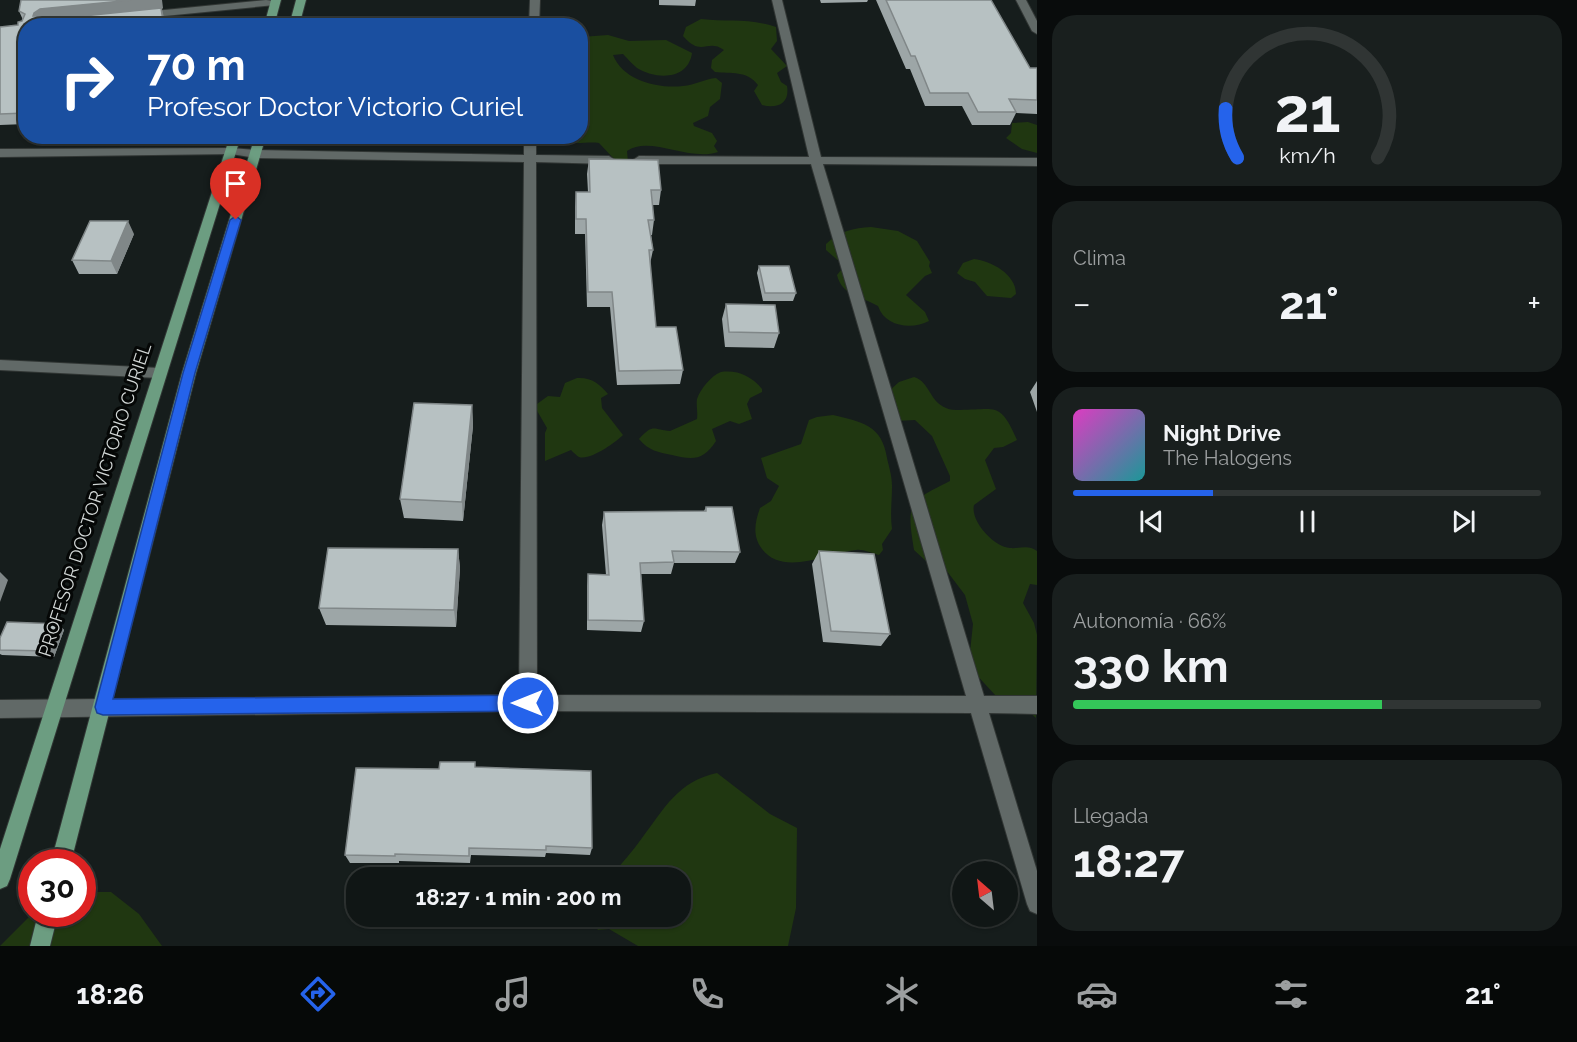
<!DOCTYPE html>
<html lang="es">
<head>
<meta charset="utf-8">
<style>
  :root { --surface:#101615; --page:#191f1e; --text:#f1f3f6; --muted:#9c9fa0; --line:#303534; --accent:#2563eb }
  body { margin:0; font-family:Raleway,sans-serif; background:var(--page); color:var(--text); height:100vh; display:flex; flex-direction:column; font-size:22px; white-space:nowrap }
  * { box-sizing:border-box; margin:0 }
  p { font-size:20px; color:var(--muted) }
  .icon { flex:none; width:33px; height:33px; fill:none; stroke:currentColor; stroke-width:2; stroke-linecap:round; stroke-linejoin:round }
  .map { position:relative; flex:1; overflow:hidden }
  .details { display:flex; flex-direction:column; gap:15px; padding:15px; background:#090c0c; width:540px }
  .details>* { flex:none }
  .banner { position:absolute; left:18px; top:18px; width:570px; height:126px; border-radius:24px; box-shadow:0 2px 4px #0004,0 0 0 2px var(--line); background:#1a4fa0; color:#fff; overflow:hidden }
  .needle { width:39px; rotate:332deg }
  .tools { position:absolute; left:952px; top:861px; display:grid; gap:12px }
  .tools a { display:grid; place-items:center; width:66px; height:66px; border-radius:50%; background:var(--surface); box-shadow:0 2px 4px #0004,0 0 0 2px var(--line); font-size:30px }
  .speed { position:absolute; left:18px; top:849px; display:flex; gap:12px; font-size:30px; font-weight:700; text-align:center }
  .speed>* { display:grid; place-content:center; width:78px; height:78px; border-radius:50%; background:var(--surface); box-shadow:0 2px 4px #0004,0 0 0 2px var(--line); line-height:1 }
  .speed .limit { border:9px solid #d22; background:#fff; color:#111 }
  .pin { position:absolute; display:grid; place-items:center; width:51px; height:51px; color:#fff; margin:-62px -26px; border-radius:50% 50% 50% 0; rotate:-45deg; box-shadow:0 0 6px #0007 }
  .pin .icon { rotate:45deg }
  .me { position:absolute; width:66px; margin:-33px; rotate:270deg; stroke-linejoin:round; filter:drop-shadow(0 0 4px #0008) }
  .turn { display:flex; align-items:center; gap:21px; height:126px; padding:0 30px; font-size:27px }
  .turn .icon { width:78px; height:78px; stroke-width:2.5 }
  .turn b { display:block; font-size:42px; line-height:51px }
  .big { font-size:45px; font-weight:700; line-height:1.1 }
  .details .card { flex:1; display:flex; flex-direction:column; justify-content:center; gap:9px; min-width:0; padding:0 21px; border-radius:24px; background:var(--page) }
  .details .dial { align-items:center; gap:0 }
  .dial svg { height:156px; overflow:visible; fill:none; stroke:var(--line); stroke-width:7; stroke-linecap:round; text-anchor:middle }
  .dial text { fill:var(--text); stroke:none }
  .song { display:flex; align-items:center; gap:18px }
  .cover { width:72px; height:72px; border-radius:9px; background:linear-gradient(135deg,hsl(310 70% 55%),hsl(180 70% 35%)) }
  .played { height:6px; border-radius:3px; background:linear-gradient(90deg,var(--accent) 30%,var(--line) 30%) }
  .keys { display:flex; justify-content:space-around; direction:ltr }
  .heat { display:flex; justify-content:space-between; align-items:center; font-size:33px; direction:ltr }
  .charge { height:9px; border-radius:4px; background:linear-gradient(90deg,#34c759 66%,var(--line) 0) }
  .trip { position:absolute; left:346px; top:867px; width:345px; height:60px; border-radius:24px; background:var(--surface); box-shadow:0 2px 4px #0004,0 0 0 2px var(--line); font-weight:700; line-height:60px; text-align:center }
  .dock { display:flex; height:96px; justify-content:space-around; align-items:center; background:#060908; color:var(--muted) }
  .dock .icon { width:42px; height:42px }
  .dock .on { color:var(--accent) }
  .dock b { font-size:27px; color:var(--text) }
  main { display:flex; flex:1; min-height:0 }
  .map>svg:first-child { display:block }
</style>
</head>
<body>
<main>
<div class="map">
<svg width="1037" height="946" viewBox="0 0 1037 946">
  <rect width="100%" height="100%" fill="#161d1c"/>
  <path fill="#203711" d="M 701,19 C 727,22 750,18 776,27 L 777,41 L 771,49 L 787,66 L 777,73 L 781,82 L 787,86 C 790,103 778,109 762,105 L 754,91 L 758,85 C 747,70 731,74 715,72 L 711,68 L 712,60 L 724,50 C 707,38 702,58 683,36 L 686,27 Z
    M 608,35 L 629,41 L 666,40 L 692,53 C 688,80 657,80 637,68 C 632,64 628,59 623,54 L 613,55 C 623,81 659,89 683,86 C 695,85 705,79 716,78 L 722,83 L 720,99 L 710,107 L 708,116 L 693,123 L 694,126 L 712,133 L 717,141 L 714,146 L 718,152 C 689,162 650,135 627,151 L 628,162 L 615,160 L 599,143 C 586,141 566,147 556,137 L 580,136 L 581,37 Z
    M 1028,122 L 1037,125 L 1037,153 L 1022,149 L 1006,138 L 1011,133 L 1012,123 Z
    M 871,227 L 898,231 L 917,241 L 930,262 L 929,266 L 932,273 L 925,276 L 906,295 L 925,312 L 929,321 C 912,330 885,327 878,306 C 863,297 842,296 837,275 L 841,270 L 841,263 L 826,250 L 826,244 C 840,231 853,228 871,227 Z
    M 974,259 C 991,261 1016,274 1016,294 L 1011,298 L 987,296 L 975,282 L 965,279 L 957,273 L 963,263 Z
    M 721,372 C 738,370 751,376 762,389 L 762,392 L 750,398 L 747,404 L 752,419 L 739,424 L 730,421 L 712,429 L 716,441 C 703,461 693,460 672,455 C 658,452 649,451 639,439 C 654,423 653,430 670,431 L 697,419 C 698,412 696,405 697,399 C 701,388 711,376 721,372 Z
    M 914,377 C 930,382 929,401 946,408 C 950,410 955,410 960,410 C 996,410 1000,401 1017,440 L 1003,447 L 994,448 L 985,460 L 996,489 L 974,505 C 970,521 994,547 1010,548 C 1020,549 1028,544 1037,551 L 1037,585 L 1030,584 L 1023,603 L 1034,623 L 1037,635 L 1036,718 L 1013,698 L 996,696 L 973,671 L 970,652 L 973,624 L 965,595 L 943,566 L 927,562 L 914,550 C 906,501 909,502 950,481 L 950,476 L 932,436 L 915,420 L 896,421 L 889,391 L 899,382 Z
    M 577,378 C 591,377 600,384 608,394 L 601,398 L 602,408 L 623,435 C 616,442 590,461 579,457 C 577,456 572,451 571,450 L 545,461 L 545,433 L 547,428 L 536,409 L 537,404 L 548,396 L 560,397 L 565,383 Z
    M 833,415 C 862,422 882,425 887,458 C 889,467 892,476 892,486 C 892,501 890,514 892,529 L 882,544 L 883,550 L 879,555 C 871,553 863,549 856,550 C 828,553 783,577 762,549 C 752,536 755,522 760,508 L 771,501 L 779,486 L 767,478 L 761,458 L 801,444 L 809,420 L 817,417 Z
    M 717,773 L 770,814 L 797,828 L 796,908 L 788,946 L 638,946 L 609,929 L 598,930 L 588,917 L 681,916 L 681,878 L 610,877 C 621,864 632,852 642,838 C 664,809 678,781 717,773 Z
    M 83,892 L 111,892 L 139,914 L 162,946 L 0,946 L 32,914 L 82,914 Z"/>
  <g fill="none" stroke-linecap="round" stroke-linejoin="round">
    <defs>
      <path id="minor" d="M 266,0 L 280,2 L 275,5 L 144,18 L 139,15 L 144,12 Z
        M 530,0 L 540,0 L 539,26 L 529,26 Z
        M 772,0 L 782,0 L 821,157 L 1037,158 L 1037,166 L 823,164 L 984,696 L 1037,696 L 1037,714 L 989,713 L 1037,871 L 1037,914 L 1030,911 L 1027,904 L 971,713 L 528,711 L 0,718 L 0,700 L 519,695 L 524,162 L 256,158 L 231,154 L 0,157 L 0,149 L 231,148 L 256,150 L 524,155 L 524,136 L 536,136 L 536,155 L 609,156 L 615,160 L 609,164 L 536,162 L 537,695 L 966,696 L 811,164 L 639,164 L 633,160 L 639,156 L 809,157 Z
        M 1016,0 L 1026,0 L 1037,21 L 1037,34 L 1032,31 Z
        M 0,360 L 159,368 L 166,373 L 159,378 L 0,370 Z"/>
      <path id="major" d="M 271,0 L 281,0 L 274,26 L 264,26 Z
        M 296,0 L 306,0 L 299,26 L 289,26 Z
        M 230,136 L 241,136 L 10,879 L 7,886 L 0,889 L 0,849 Z
        M 255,136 L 266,136 L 196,373 L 71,862 L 51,862 L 182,373 Z
        M 38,914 L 58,914 L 50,946 L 30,946 Z"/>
    </defs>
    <use href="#minor" stroke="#313634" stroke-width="2"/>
    <use href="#major" stroke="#313634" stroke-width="2"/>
    <use href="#minor" fill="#616967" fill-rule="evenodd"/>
    <use href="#major" fill="#6c9d81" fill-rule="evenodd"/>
  </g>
  <path fill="#9da6a7" d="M 659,0 L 696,0 L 695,6 L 659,5 Z
    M 820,0 L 868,0 L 867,2 L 821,3 Z
    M 876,0 L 991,0 L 1030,68 L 1037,68 L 1037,114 L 1016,113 L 1010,125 L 972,125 L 962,106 L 925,106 L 910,69 L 906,69 Z
    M 163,8 L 26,26 L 26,124 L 0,125 L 0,27 L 18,25 L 23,20 L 19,11 Z
    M 589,159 L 661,190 L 659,205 L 652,205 L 654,220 L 652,235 L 651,235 L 653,250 L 650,264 L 656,327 L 683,370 L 680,384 L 617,385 L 610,307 L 587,307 L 585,234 L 575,234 L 575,207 L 576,192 L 588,192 L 587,174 Z
    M 134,234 L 117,274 L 79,274 L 72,260 Z
    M 759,266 L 796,293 L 793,301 L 763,301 L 757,273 Z
    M 726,304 L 779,333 L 774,348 L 725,347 L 722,319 Z
    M 1037,381 L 1037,412 L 1030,392 Z
    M 472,405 L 473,426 L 463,521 L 404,518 L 400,499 Z
    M 706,507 L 740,552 L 735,563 L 674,563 L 671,574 L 641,574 L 644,621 L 641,632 L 587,630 L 587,586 L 588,574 L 606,575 L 602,525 L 604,512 L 704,511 Z
    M 458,549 L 460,568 L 456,627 L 326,625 L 319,608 Z
    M 819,551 L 890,634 L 881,646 L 823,642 L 812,564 Z
    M 59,624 L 64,630 L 54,657 L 2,655 L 0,654 L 0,638 Z
    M 475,767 L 592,848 L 590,855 L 546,853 L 545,857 L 471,855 L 470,863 L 399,861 L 399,863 L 350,863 L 345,855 L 439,769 Z"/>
  <path fill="#808788" d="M 132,0 L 162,0 L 163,8 L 162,9 L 166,26 L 45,21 L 33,16 L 34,13 L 40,9 Z
    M 128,221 L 134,234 L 117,274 L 111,261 Z
    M 472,405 L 473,426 L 463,521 L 462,502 Z
    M 458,549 L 460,568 L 456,627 L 454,610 Z
    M 0,572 L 8,580 L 0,602 Z
    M 59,624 L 64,630 L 54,657 L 49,651 Z"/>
  <path fill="#b7c1c2" stroke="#808788" stroke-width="1.5" d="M 21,0 L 132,0 L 40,9 L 34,13 L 33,16 L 74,17 L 161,8 L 163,21 L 226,23 L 225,26 L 26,26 L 26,113 L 0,114 L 0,27 L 18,25 L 18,22 L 22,21 L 25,14 L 19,11 Z
    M 886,0 L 991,0 L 1030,68 L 1037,68 L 1037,100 L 1009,99 L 1016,112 L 978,112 L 968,93 L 930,93 L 915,56 L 911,56 Z
    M 589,159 L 658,160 L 661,190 L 651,190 L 654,220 L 648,220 L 653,250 L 649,250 L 656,327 L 676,327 L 683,370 L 619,371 L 612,292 L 588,292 L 586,219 L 576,219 L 576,192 L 590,192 Z
    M 90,221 L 128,221 L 111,261 L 72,260 Z
    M 759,266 L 789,266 L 796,293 L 765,293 Z
    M 726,304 L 775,305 L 779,333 L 729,332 Z
    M 414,403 L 472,405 L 462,502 L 400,499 Z
    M 706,507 L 732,507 L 740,552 L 672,551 L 674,562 L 640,563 L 644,621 L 588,620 L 588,574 L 609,575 L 604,512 L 706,511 Z
    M 328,548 L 458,549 L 454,610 L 319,608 Z
    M 819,551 L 874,554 L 890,634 L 831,631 Z
    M 7,622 L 59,624 L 49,651 L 0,650 L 0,638 Z
    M 440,762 L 475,762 L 475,767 L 591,771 L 592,848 L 546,846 L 546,850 L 469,848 L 469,856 L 395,854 L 395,856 L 345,855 L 356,768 L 439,769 Z"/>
  <path fill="#2563eb" stroke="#184099" stroke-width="1.5" d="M 236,216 L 241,220 L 195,373 L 113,699 L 528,695 L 533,698 L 536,703 L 533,709 L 528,711 L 103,715 L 97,713 L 95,707 L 183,373 L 230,220 Z"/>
  <g text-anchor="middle" stroke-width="6" stroke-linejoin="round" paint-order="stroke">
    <g font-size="18" fill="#d3d8d7" stroke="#050706">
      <text transform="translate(95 500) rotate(-72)" y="6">PROFESOR DOCTOR VICTORIO CURIEL</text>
    </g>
  </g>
</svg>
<div class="tools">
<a><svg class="needle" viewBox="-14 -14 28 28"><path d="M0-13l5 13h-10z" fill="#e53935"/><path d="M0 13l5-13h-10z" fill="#9c9fa0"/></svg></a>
</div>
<div class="speed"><div class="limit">30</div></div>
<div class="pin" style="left:236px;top:220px;background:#d93025"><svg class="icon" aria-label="arrive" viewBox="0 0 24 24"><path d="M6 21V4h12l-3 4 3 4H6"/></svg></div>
<svg class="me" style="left:528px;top:703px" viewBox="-20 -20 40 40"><circle r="17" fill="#2563eb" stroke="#fff" stroke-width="3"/><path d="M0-11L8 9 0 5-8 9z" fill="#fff"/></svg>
<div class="trip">18:27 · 1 min · 200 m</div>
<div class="banner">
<div class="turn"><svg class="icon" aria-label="right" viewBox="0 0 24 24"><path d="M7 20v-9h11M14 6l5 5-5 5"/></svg><div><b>70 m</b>Profesor Doctor Victorio Curiel</div></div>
</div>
</div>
<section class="details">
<div class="card dial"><svg viewBox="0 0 100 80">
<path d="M14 69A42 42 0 1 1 86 69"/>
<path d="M14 69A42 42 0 0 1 8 44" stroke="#2563eb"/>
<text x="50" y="56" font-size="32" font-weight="700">21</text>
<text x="50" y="72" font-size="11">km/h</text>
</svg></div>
<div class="card"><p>Clima</p>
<div class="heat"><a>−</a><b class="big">21°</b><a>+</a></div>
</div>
<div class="card">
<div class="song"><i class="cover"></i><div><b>Night Drive</b><p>The Halogens</p></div></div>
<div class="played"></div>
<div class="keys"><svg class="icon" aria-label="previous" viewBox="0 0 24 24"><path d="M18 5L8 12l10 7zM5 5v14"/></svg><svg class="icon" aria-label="pause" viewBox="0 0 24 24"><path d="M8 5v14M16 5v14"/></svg><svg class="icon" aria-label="next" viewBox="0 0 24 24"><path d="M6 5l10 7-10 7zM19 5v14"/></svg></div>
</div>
<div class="card"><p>Autonomía · 66%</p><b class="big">330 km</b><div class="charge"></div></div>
<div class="card"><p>Llegada</p><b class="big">18:27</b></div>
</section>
</main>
<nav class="dock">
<b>18:26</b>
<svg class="icon on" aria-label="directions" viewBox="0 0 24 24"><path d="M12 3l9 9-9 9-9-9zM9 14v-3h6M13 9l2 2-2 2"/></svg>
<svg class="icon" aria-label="music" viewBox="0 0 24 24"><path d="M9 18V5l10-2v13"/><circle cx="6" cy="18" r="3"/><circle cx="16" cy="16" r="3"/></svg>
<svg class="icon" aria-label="phone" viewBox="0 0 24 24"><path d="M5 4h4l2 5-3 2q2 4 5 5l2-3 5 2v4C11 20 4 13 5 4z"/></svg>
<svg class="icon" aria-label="climate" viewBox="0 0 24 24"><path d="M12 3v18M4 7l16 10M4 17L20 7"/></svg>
<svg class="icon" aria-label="car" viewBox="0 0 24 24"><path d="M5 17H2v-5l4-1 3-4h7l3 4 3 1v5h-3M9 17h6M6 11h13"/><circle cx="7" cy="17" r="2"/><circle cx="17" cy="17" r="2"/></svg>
<svg class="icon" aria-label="filters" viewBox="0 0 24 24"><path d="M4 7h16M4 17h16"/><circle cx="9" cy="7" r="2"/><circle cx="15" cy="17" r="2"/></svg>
<b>21°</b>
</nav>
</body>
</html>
